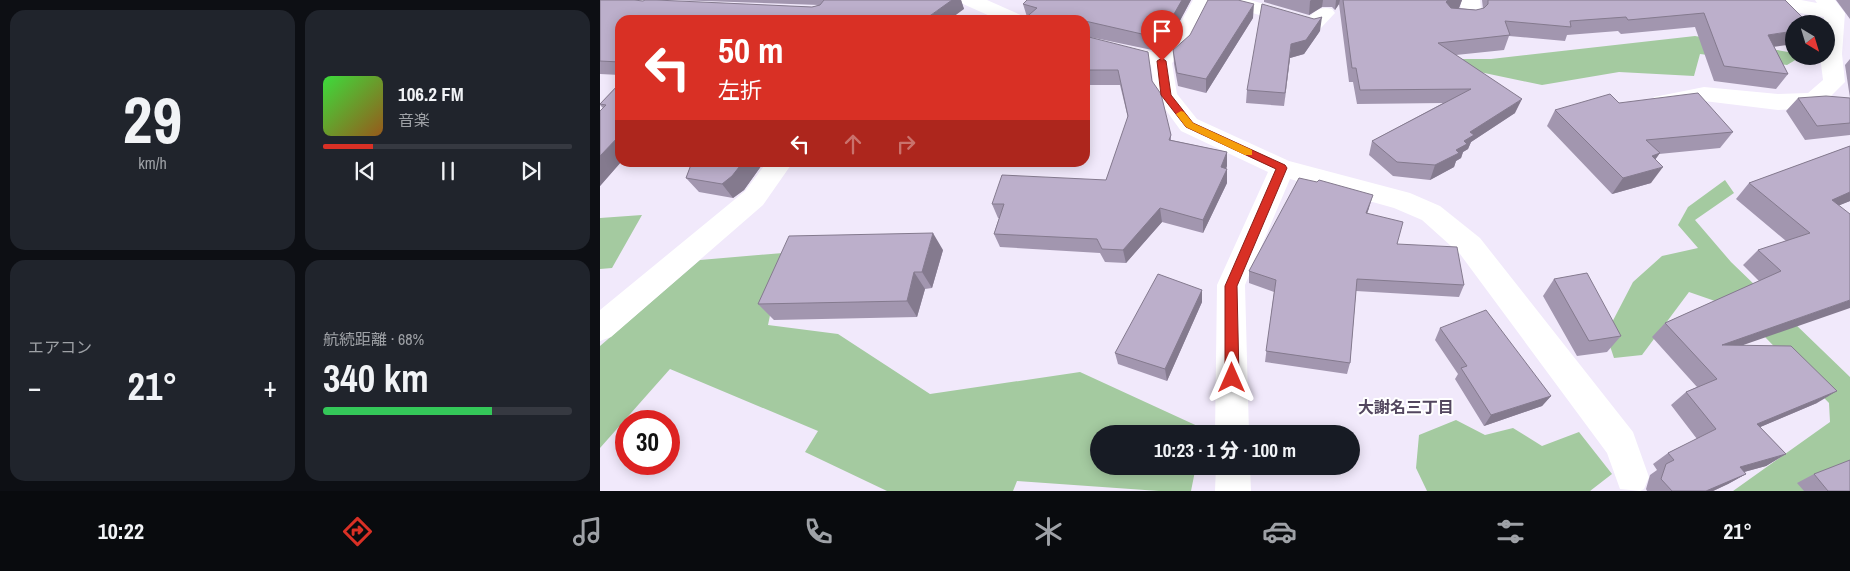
<!DOCTYPE html>
<html lang="ja">
<head>
<meta charset="utf-8">
<style>
  :root { --surface:#171b24; --page:#20242c; --text:#f1f3f6; --muted:#9ea1a6; --line:#363941; --accent:#d93025 }
  body { margin:0; font-family:"Archivo Narrow","Noto Sans JP",sans-serif; background:var(--page); color:var(--text); height:100vh; display:flex; flex-direction:column; font-size:19px; white-space:nowrap }
  * { box-sizing:border-box; margin:0 }
  p { font-size:16px; color:var(--muted) }
  .icon { flex:none; width:28px; height:28px; fill:none; stroke:currentColor; stroke-width:2; stroke-linecap:round; stroke-linejoin:round }
  .map { position:relative; flex:1; overflow:hidden }
  .sheet { display:flex; flex-direction:column; gap:10px; padding:10px; background:#0d0f14; width:600px }
  .sheet>* { flex:none }
  .guide { position:absolute; left:15px; top:15px; width:475px; height:152px; border-radius:15px; box-shadow:0 2px 12px #0003; background:#d93025; color:#fff; overflow:hidden }
  .needle { width:32px; rotate:142deg }
  .tools { position:absolute; left:1185px; top:15px; display:grid; gap:10px }
  .tools a { display:grid; place-items:center; width:50px; height:50px; border-radius:50%; background:var(--surface); box-shadow:0 2px 12px #0003; font-size:25px }
  .speed { position:absolute; left:15px; top:410px; display:flex; gap:10px; font-size:25px; font-weight:700; text-align:center }
  .speed>* { display:grid; place-content:center; width:65px; height:65px; border-radius:50%; background:var(--surface); box-shadow:0 2px 12px #0003; line-height:1 }
  .speed .limit { border:8px solid #d22; background:#fff; color:#111 }
  .pin { position:absolute; display:grid; place-items:center; width:42px; height:42px; color:#fff; margin:-51px -21px; border-radius:50% 50% 50% 0; rotate:-45deg; box-shadow:0 0 5px #0007 }
  .pin .icon { rotate:45deg }
  .me { position:absolute; width:55px; margin:-28px; rotate:0deg; stroke-linejoin:round; filter:drop-shadow(0 0 4px #0008) }
  .turn { display:flex; align-items:center; gap:18px; height:105px; padding:0 20px; font-size:22px }
  .turn .icon { width:65px; height:65px; stroke-width:2.5 }
  .turn b { display:block; font-size:35px; line-height:42px }
  .lanes { display:flex; align-items:center; height:48px; padding:0 20px; background:#0003; justify-content:center; gap:25px; direction:ltr }
  .lanes .off { opacity:.35 }
  .big { font-size:38px; font-weight:800; line-height:1.1 }
  .sheet .tile { flex:1; display:flex; flex-direction:column; justify-content:center; gap:8px; min-width:0; padding:0 18px; border-radius:15px; background:var(--page) }
  .sheet .dial { align-items:center; gap:0 }
  .dial b { font-size:65px; line-height:1 }
  .song { display:flex; align-items:center; gap:15px }
  .cover { width:60px; height:60px; border-radius:8px; background:linear-gradient(135deg,hsl(120 70% 55%),hsl(30 70% 35%)) }
  .played { height:5px; border-radius:2px; background:linear-gradient(90deg,var(--accent) 20%,var(--line) 20%) }
  .keys { display:flex; justify-content:space-around; direction:ltr }
  .heat { display:flex; justify-content:space-between; align-items:center; font-size:28px; direction:ltr }
  .charge { height:8px; border-radius:4px; background:linear-gradient(90deg,#34c759 68%,var(--line) 0) }
  .sheet .tiles { flex:1; display:grid; gap:10px; grid-template-columns:repeat(2,1fr) }
  .trip { position:absolute; left:490px; top:425px; width:270px; height:50px; border-radius:25px; background:var(--surface); box-shadow:0 2px 12px #0003; font-weight:800; line-height:50px; text-align:center }
  .menu { display:flex; height:80px; justify-content:space-around; align-items:center; background:#090b0e; color:var(--muted) }
  .menu .icon { width:35px; height:35px }
  .menu .current { color:var(--accent) }
  .menu b { font-size:22px; color:var(--text) }
  main { display:flex; flex:1; min-height:0 }
  .map>svg:first-child { display:block }
</style>
</head>
<body>
<main>
<section class="sheet">
<div class="tiles">
<div class="tile dial"><b>29</b><p>km/h</p></div>
<div class="tile">
<div class="song"><i class="cover"></i><div><b>106.2 FM</b><p>音楽</p></div></div>
<div class="played"></div>
<div class="keys"><svg class="icon" aria-label="previous" viewBox="0 0 24 24"><path d="M18 5L8 12l10 7zM5 5v14"/></svg><svg class="icon" aria-label="pause" viewBox="0 0 24 24"><path d="M8 5v14M16 5v14"/></svg><svg class="icon" aria-label="next" viewBox="0 0 24 24"><path d="M6 5l10 7-10 7zM19 5v14"/></svg></div>
</div>
<div class="tile"><p>エアコン</p>
<div class="heat"><a>−</a><b class="big">21°</b><a>+</a></div>
</div>
<div class="tile"><p>航続距離 · 68%</p><b class="big">340 km</b><div class="charge"></div></div>
</div>
</section>
<div class="map">
<svg width="1250" height="491" viewBox="0 0 1250 491">
  <rect width="100%" height="100%" fill="#f1e9fb"/>
  <path fill="#a4caa0" d="M 1095,36 L 1194,53 L 1194,56 L 1202,56 L 1187,65 L 1100,54 L 1094,76 L 1019,72 L 942,85 L 856,67 L 862,59 L 891,59 Z
    M 1125,180 L 1134,193 L 1095,220 L 1131,262 L 1250,377 L 1250,462 L 1212,491 L 1133,491 L 1230,422 L 1229,403 L 1138,309 L 1089,292 L 1042,355 L 1014,358 L 1006,334 L 1033,282 L 1062,256 L 1098,248 L 1078,225 L 1088,207 Z
    M 42,215 L 12,268 L 0,269 L 0,218 Z
    M 183,253 L 168,325 L 238,334 L 330,394 L 480,372 L 604,429 L 603,434 L 499,434 L 499,466 L 596,466 L 591,491 L 559,491 L 417,481 L 413,491 L 287,491 L 205,452 L 218,431 L 70,369 L 0,448 L 0,346 L 100,260 Z
    M 856,420 L 885,435 L 913,428 L 942,446 L 979,432 L 1012,474 L 990,491 L 827,491 L 816,468 L 819,435 Z"/>
  <g fill="none" stroke-linecap="round" stroke-linejoin="round">
    <path fill="#fff" fill-rule="evenodd" d="M 360,0 L 387,0 L 423,16 L 426,20 L 399,20 L 363,4 Z
      M 593,0 L 616,0 L 610,5 L 589,48 L 572,63 L 577,94 L 597,119 L 689,161 L 810,193 L 840,206 L 880,238 L 1033,432 L 1049,477 L 1044,489 L 1040,491 L 1020,489 L 1007,453 L 860,254 L 822,220 L 794,208 L 690,179 L 645,285 L 649,434 L 615,434 L 617,285 L 668,172 L 581,131 L 555,95 L 551,65 L 485,49 L 485,37 L 557,53 L 569,44 Z
      M 619,0 L 650,0 L 709,17 C 717,10 721,6 732,9 L 735,13 L 720,29 L 713,31 L 622,4 Z
      M 860,0 L 880,0 L 882,17 L 879,21 L 872,23 L 847,20 L 844,16 L 847,12 L 861,10 Z
      M 1174,0 L 1201,0 L 1217,3 L 1215,0 L 1235,0 L 1245,13 L 1242,54 L 1245,82 L 1222,105 L 1214,108 L 1178,110 L 1104,101 L 1062,110 L 1054,107 L 1051,102 L 1054,97 L 1104,87 L 1178,94 L 1208,93 L 1223,80 L 1220,56 L 1226,56 L 1224,17 C 1210,14 1183,13 1174,0 Z
      M 167,162 L 193,162 L 163,205 L 11,337 L 0,341 L 0,310 L 145,191 Z
      M 616,466 L 650,466 L 651,491 L 615,491 Z"/>
  </g>
  <path fill="#a296af" d="M 0,0 L 212,7 L 219,5 L 74,0 L 361,0 L 364,9 L 20,20 L 20,75 L 0,74 Z
    M 427,0 L 591,0 L 568,43 L 557,51 L 485,36 L 485,20 L 427,17 L 423,4 Z
    M 664,0 L 862,0 L 859,8 L 876,10 L 883,9 L 882,0 L 1185,0 L 1174,47 L 1188,74 L 1176,89 L 1114,81 L 1095,27 L 1021,34 L 1018,31 L 967,35 L 965,41 L 909,36 L 904,50 L 856,55 L 915,113 L 871,142 L 868,149 L 863,152 L 861,158 L 856,161 L 854,167 L 830,180 L 793,176 L 769,155 L 772,141 L 843,103 L 757,104 L 753,82 L 749,82 L 739,4 L 735,10 L 732,7 L 722,7 L 709,15 L 664,2 Z
    M 1236,0 L 1250,0 L 1250,19 Z
    M 653,18 L 606,93 L 578,86 L 574,64 L 573,50 Z
    M 720,31 L 704,54 L 690,58 L 684,106 L 646,103 L 647,90 Z
    M 485,36 L 552,81 L 571,135 L 571,140 L 627,152 L 627,166 L 626,169 L 627,169 L 627,183 L 603,233 L 562,222 L 526,263 L 505,262 L 500,253 L 400,247 L 394,234 L 399,218 L 398,218 L 392,204 L 506,180 L 528,118 L 520,85 L 485,85 Z
    M 1250,59 L 1250,135 L 1205,140 L 1186,111 L 1198,98 L 1250,98 L 1245,65 Z
    M 20,83 L 21,162 L 0,186 L 0,111 L 3,108 L 0,105 L 0,104 Z
    M 1019,103 L 1133,132 L 1120,148 L 1059,154 L 1055,160 L 1051,183 L 1012,194 L 947,126 L 955,110 Z
    M 1250,146 L 1250,201 L 1239,205 L 1143,345 L 1217,403 L 1160,427 L 1186,454 L 1166,466 L 1144,472 L 1146,474 L 1128,484 L 1113,491 L 1047,491 L 1046,489 L 1050,475 L 1057,470 L 1053,464 L 1068,453 L 1097,439 L 1071,405 L 1086,392 L 1097,387 L 1052,337 L 1065,323 L 1159,281 L 1143,265 L 1158,250 L 1186,241 L 1136,199 L 1149,183 Z
    M 92,162 L 164,162 L 144,190 L 133,198 L 99,192 L 86,178 Z
    M 769,208 L 767,214 L 797,244 L 864,285 L 859,297 L 756,291 L 750,363 L 747,374 L 665,362 L 674,292 L 649,283 L 649,271 Z
    M 343,250 L 332,288 L 325,289 L 317,317 L 174,320 L 158,304 Z
    M 954,279 L 1021,336 L 1007,352 L 977,356 L 943,296 Z
    M 602,290 L 602,302 L 567,381 L 518,364 L 515,353 Z
    M 840,328 L 951,396 L 942,406 L 884,426 L 855,379 L 858,374 L 835,340 Z
    M 1214,474 L 1250,491 L 1204,491 L 1197,483 Z"/>
  <path fill="#847a8e" d="M 352,0 L 361,0 L 364,9 L 349,20 L 324,20 Z
    M 582,0 L 591,0 L 568,43 L 557,51 L 555,37 Z
    M 711,0 L 723,0 L 722,7 L 709,15 L 710,1 Z
    M 736,0 L 740,0 L 739,4 L 735,10 Z
    M 848,0 L 862,0 L 859,8 L 847,10 L 846,2 Z
    M 654,4 L 653,18 L 606,93 L 606,79 Z
    M 722,17 L 720,31 L 704,54 L 690,58 L 684,106 L 691,44 Z
    M 1194,31 L 1194,44 L 1158,49 L 1168,35 Z
    M 922,99 L 915,113 L 871,142 L 868,149 L 863,152 L 861,158 L 856,161 L 854,167 L 830,180 L 835,165 L 856,150 L 870,132 Z
    M 20,135 L 20,162 L 21,162 L 0,186 L 0,156 Z
    M 627,152 L 627,166 L 621,181 L 621,167 Z
    M 1060,153 L 1048,169 L 1052,156 Z
    M 143,162 L 164,162 L 144,190 L 133,198 L 122,184 Z
    M 1063,167 L 1051,183 L 1012,194 L 1023,178 Z
    M 627,169 L 627,183 L 603,233 L 603,220 Z
    M 1250,192 L 1250,201 L 1216,215 L 1232,200 Z
    M 773,195 L 769,208 L 762,226 L 766,213 Z
    M 560,208 L 562,222 L 526,263 L 523,250 Z
    M 333,233 L 343,250 L 332,288 L 322,272 Z
    M 314,272 L 325,289 L 317,317 L 307,301 Z
    M 602,290 L 602,302 L 567,381 L 565,369 Z
    M 1250,300 L 1250,308 L 1106,358 L 1122,345 Z
    M 1237,391 L 1217,403 L 1139,436 L 1157,424 Z
    M 951,396 L 942,406 L 884,426 L 891,415 Z
    M 1186,454 L 1166,466 L 1122,478 L 1140,467 Z
    M 1146,474 L 1128,484 L 1113,491 L 1106,491 Z"/>
  <path fill="#bcafcb" stroke="#847a8e" d="M 0,0 L 34,0 L 43,1 L 45,0 L 56,0 L 212,7 L 220,5 L 224,0 L 352,0 L 324,20 L 20,20 L 20,62 L 0,61 Z
    M 427,0 L 582,0 L 566,28 L 555,37 L 485,21 L 485,20 L 423,20 L 437,8 L 423,4 Z
    M 608,0 L 638,0 L 654,4 L 606,79 L 577,73 L 573,50 L 590,35 Z
    M 743,0 L 848,0 L 846,2 L 851,8 L 876,10 L 884,8 L 888,4 L 888,0 L 1185,0 L 1209,24 L 1194,24 L 1194,31 L 1168,35 L 1188,74 L 1124,66 L 1104,13 L 1028,20 L 1026,17 L 970,21 L 971,27 L 905,21 L 910,35 L 838,43 L 922,99 L 870,132 L 874,135 L 864,141 L 867,144 L 856,150 L 859,153 L 835,165 L 797,162 L 772,141 L 871,89 L 760,90 L 756,68 L 752,68 Z
    M 662,4 L 714,19 L 722,17 L 706,40 L 691,44 L 685,93 L 647,90 Z
    M 485,36 L 548,52 L 552,81 L 561,94 L 571,135 L 569,140 L 627,152 L 621,167 L 627,169 L 603,220 L 560,208 L 523,250 L 502,249 L 497,239 L 394,234 L 404,204 L 392,204 L 402,175 L 506,180 L 528,116 L 518,70 L 485,70 Z
    M 20,83 L 20,135 L 0,156 L 0,111 L 6,105 L 0,104 Z
    M 1098,93 L 1133,132 L 1046,140 L 1060,153 L 1052,156 L 1063,167 L 1023,178 L 955,110 L 1010,94 L 1019,103 Z
    M 1226,96 L 1250,98 L 1250,123 L 1217,126 L 1198,98 Z
    M 1250,146 L 1250,192 L 1232,200 L 1250,214 L 1250,300 L 1122,345 L 1191,346 L 1237,391 L 1157,424 L 1186,454 L 1140,467 L 1146,474 L 1106,491 L 1072,491 L 1061,479 L 1066,464 L 1074,460 L 1068,453 L 1116,429 L 1086,392 L 1117,379 L 1065,323 L 1181,271 L 1158,250 L 1210,233 L 1149,183 Z
    M 92,162 L 143,162 L 132,176 L 122,184 L 86,178 Z
    M 699,178 L 717,182 L 719,180 L 773,195 L 766,213 L 803,222 L 797,244 L 857,247 L 864,285 L 757,279 L 750,363 L 666,351 L 676,280 L 649,271 Z
    M 333,233 L 322,272 L 314,272 L 307,301 L 158,304 L 189,236 Z
    M 987,273 L 1021,336 L 989,341 L 954,279 Z
    M 558,274 L 602,290 L 565,369 L 515,353 Z
    M 886,310 L 951,396 L 891,415 L 861,368 L 867,366 L 840,328 Z
    M 1250,460 L 1250,491 L 1228,491 L 1214,474 Z"/>
  <path fill="#d93025" stroke="#8d1f18" d="M 562,58 L 566,61 L 571,95 L 593,123 L 685,165 L 687,168 L 637,286 L 639,378 L 637,382 L 632,384 L 627,382 L 625,378 L 625,286 L 676,169 L 586,127 L 561,95 L 557,61 Z"/>
  <path fill="#f59e0b" d="M 581,111 L 584,112 L 593,123 L 652,150 L 652,155 L 645,155 L 586,127 L 576,114 Z"/>
  <g text-anchor="middle" stroke-width="4" stroke-linejoin="round" paint-order="stroke">
    <g font-size="16" font-weight="bold" fill="#53475f" stroke="#fff">
      <text x="806" y="413">大謝名三丁目</text>
    </g>
  </g>
</svg>
<div class="tools">
<a><svg class="needle" viewBox="-14 -14 28 28"><path d="M0-13l5 13h-10z" fill="#e53935"/><path d="M0 13l5-13h-10z" fill="#9ea1a6"/></svg></a>
</div>
<div class="speed"><div class="limit">30</div></div>
<div class="pin" style="left:562px;top:61px;background:#d93025"><svg class="icon" aria-label="arrive" viewBox="0 0 24 24"><path d="M6 21V4h12l-3 4 3 4H6"/></svg></div>
<svg class="me" style="left:632px;top:378px" viewBox="-20 -20 40 40"><path d="M0-17L14 15 0 8-14 15z" fill="#d93025" stroke="#fff" stroke-width="4"/></svg>
<div class="trip">10:23 · 1 分 · 100 m</div>
<div class="guide">
<div class="turn"><svg class="icon" aria-label="left" viewBox="0 0 24 24"><path d="M17 20v-9H6M10 6l-5 5 5 5"/></svg><div><b>50 m</b>左折</div></div>
<div class="lanes"><svg class="icon" aria-label="left" viewBox="0 0 24 24"><path d="M17 20v-9H6M10 6l-5 5 5 5"/></svg><svg class="icon off" aria-label="ahead" viewBox="0 0 24 24"><path d="M12 20V5M6 11l6-6 6 6"/></svg><svg class="icon off" aria-label="right" viewBox="0 0 24 24"><path d="M7 20v-9h11M14 6l5 5-5 5"/></svg></div>
</div>
</div>
</main>
<nav class="menu">
<b>10:22</b>
<svg class="icon current" aria-label="directions" viewBox="0 0 24 24"><path d="M12 3l9 9-9 9-9-9zM9 14v-3h6M13 9l2 2-2 2"/></svg>
<svg class="icon" aria-label="music" viewBox="0 0 24 24"><path d="M9 18V5l10-2v13"/><circle cx="6" cy="18" r="3"/><circle cx="16" cy="16" r="3"/></svg>
<svg class="icon" aria-label="phone" viewBox="0 0 24 24"><path d="M5 4h4l2 5-3 2q2 4 5 5l2-3 5 2v4C11 20 4 13 5 4z"/></svg>
<svg class="icon" aria-label="climate" viewBox="0 0 24 24"><path d="M12 3v18M4 7l16 10M4 17L20 7"/></svg>
<svg class="icon" aria-label="car" viewBox="0 0 24 24"><path d="M5 17H2v-5l4-1 3-4h7l3 4 3 1v5h-3M9 17h6M6 11h13"/><circle cx="7" cy="17" r="2"/><circle cx="17" cy="17" r="2"/></svg>
<svg class="icon" aria-label="filters" viewBox="0 0 24 24"><path d="M4 7h16M4 17h16"/><circle cx="9" cy="7" r="2"/><circle cx="15" cy="17" r="2"/></svg>
<b>21°</b>
</nav>
</body>
</html>
